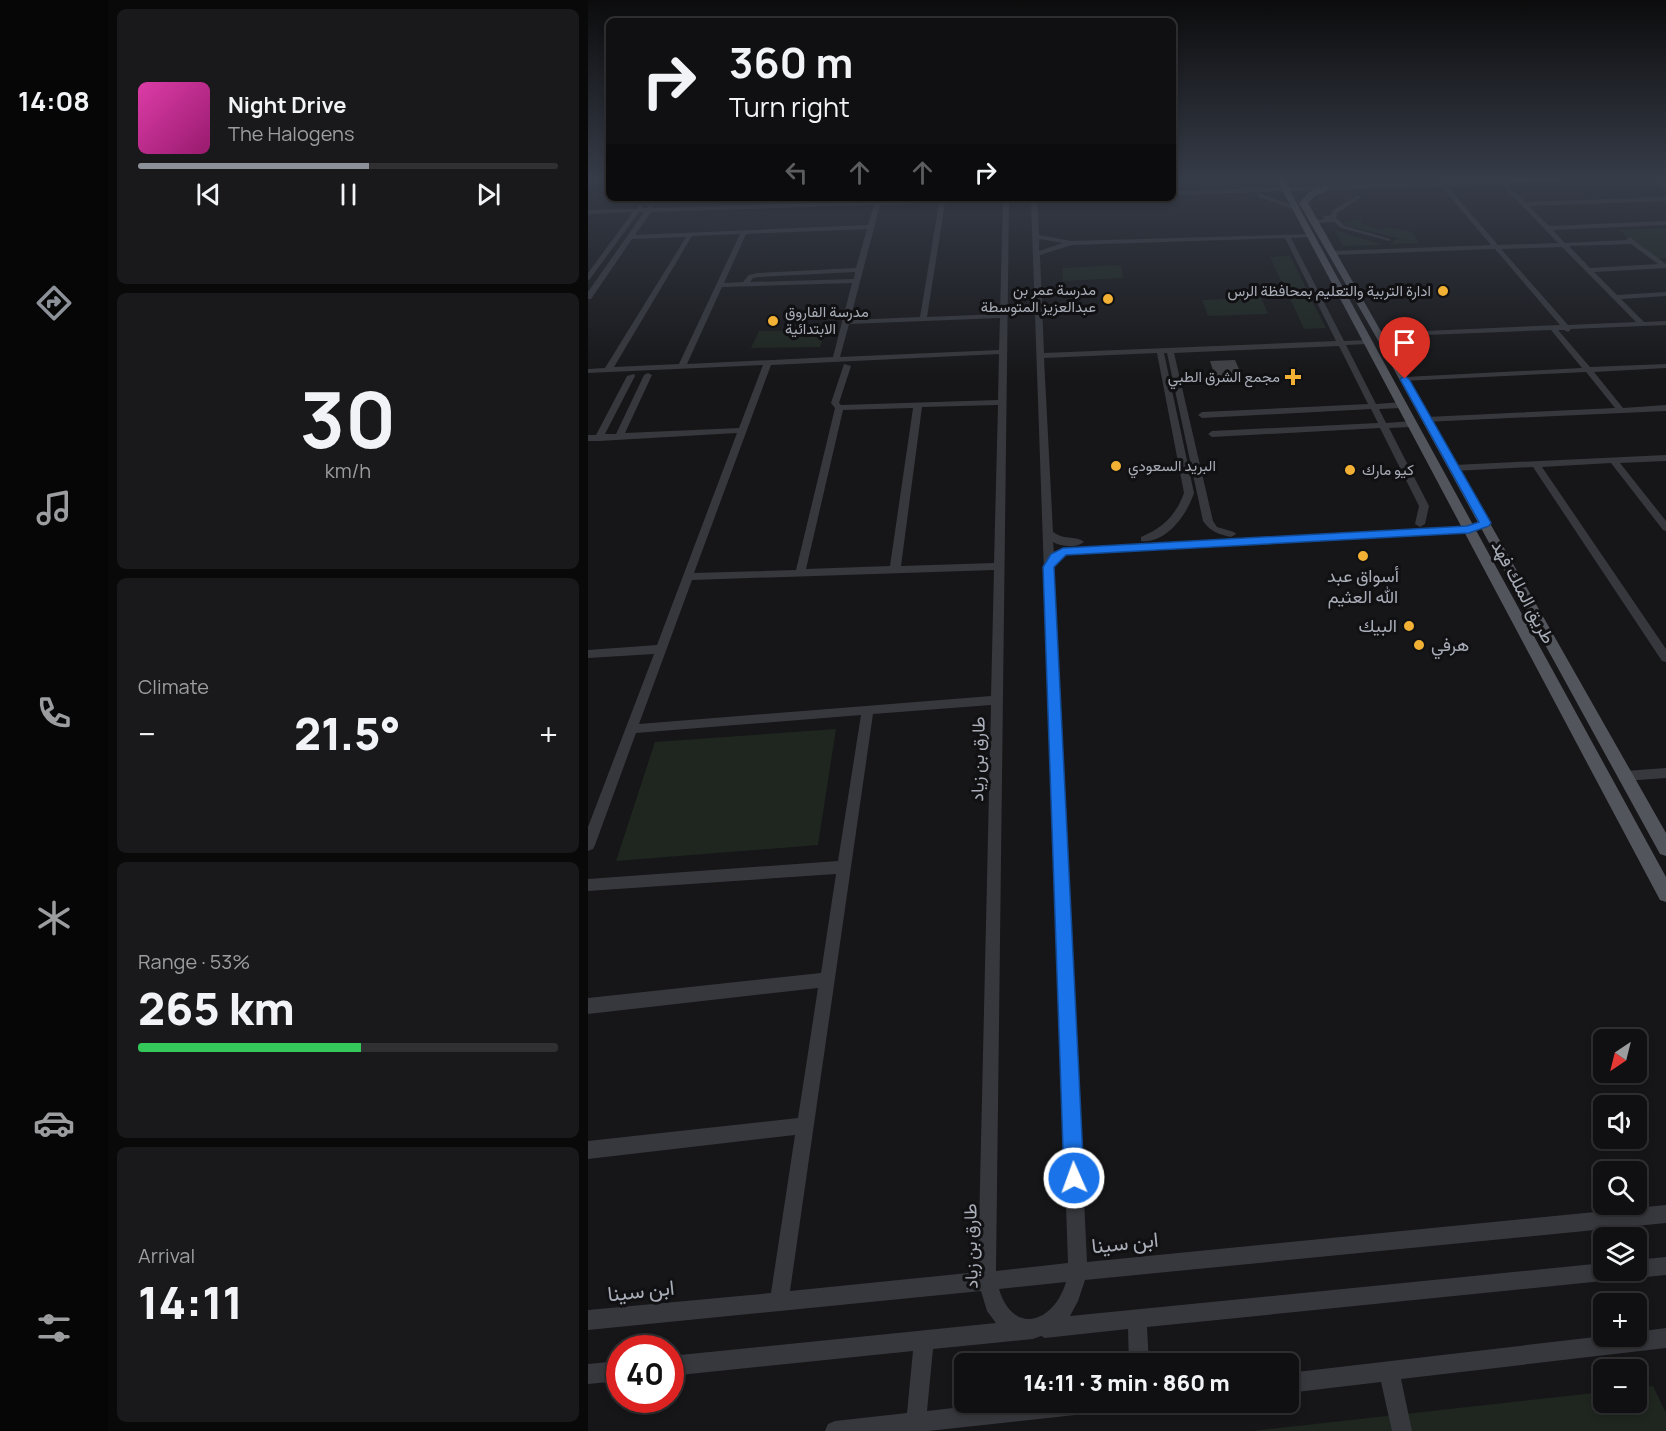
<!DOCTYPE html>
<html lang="en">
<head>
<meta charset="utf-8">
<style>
  :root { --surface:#101012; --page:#19191b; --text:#f1f3f6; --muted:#9c9d9f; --line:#303032; --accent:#8c9099 }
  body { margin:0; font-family:Manrope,Vazirmatn,sans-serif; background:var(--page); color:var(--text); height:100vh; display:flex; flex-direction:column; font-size:22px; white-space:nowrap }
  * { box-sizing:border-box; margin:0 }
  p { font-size:20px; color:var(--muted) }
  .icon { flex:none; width:33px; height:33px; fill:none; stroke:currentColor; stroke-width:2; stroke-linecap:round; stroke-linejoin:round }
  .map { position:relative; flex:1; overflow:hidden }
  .side { display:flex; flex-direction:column; gap:9px; padding:9px; background:#09090a; width:480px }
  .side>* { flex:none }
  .guide { position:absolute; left:18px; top:18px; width:570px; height:183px; border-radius:9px; box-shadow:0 3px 9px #0003,0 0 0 2px var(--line); background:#101012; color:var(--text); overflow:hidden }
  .needle { width:39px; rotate:215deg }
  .fabs { position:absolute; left:1005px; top:1029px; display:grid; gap:12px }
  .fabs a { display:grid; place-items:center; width:54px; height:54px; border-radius:9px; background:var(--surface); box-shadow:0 3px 9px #0003,0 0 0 2px var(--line); font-size:30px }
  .speed { position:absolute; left:18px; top:1335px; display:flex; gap:12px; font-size:30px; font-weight:700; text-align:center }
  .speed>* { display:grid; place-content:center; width:78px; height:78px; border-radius:50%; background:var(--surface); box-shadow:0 3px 9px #0003,0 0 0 2px var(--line); line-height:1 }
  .speed .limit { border:9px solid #d22; background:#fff; color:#111 }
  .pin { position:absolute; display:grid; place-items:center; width:51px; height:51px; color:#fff; margin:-62px -26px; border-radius:50% 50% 50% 0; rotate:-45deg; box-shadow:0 0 6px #0007 }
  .pin .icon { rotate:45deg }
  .me { position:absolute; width:66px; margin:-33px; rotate:358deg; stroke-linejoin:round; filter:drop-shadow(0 0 4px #0008) }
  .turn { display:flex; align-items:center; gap:21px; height:126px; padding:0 24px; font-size:27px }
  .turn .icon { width:78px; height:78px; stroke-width:2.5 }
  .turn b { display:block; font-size:42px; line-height:51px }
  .lanes { display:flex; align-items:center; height:57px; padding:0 24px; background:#0003; justify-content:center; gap:30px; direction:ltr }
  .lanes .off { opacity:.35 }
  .big { font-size:45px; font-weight:800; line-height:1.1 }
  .side .tile { flex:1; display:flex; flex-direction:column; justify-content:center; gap:9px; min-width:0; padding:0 21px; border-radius:9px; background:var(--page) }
  .side .dial { align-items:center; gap:0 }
  .dial b { font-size:78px; line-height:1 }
  .song { display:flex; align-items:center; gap:18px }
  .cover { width:72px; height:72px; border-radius:9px; background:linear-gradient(135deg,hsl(320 70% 55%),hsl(320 70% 35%)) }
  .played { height:6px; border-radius:3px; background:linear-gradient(90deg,var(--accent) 55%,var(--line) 55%) }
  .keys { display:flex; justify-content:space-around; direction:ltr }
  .heat { display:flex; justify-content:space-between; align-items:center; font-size:33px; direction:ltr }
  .charge { height:9px; border-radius:4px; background:linear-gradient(90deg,#34c759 53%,var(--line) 0) }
  .trip { position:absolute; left:366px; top:1353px; width:345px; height:60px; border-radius:9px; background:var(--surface); box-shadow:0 3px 9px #0003,0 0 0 2px var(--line); font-weight:800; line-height:60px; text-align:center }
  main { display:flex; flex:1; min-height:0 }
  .dock { display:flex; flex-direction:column; width:108px; justify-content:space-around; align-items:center; background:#060607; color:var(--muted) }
  .dock .icon { width:42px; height:42px }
  .dock .current { color:var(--accent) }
  .dock b { font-size:27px; color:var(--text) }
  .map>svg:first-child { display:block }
</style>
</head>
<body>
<main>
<nav class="dock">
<b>14:08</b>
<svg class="icon current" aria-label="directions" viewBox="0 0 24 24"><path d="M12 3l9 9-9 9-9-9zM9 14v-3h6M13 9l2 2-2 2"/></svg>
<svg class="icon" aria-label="music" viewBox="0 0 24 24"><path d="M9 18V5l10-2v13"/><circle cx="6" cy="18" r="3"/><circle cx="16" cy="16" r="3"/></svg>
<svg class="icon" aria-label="phone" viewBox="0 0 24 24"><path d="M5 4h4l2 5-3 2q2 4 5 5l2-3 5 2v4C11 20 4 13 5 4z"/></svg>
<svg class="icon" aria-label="climate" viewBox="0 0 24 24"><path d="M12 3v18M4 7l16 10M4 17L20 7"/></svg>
<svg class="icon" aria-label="car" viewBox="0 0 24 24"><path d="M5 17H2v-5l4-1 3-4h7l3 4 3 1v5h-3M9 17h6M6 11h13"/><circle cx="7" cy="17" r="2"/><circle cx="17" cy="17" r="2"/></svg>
<svg class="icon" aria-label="filters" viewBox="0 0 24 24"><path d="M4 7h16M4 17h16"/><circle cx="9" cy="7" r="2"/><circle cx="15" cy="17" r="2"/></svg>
</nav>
<section class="side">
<div class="tile">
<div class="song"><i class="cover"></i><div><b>Night Drive</b><p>The Halogens</p></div></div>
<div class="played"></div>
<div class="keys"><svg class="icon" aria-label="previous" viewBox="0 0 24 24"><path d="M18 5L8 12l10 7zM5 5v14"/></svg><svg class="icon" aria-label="pause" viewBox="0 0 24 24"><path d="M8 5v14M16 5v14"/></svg><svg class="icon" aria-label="next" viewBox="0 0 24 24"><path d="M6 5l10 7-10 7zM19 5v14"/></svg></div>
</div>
<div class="tile dial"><b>30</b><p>km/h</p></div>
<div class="tile"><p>Climate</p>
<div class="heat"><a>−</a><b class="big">21.5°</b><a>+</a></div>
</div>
<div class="tile"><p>Range · 53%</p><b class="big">265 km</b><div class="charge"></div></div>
<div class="tile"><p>Arrival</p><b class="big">14:11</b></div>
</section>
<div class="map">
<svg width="1078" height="1431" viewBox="0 0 1078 1431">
  <rect width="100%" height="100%" fill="#161618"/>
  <path fill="#1e261f" d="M 772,219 L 776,220 L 772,223 L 791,230 L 800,227 L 824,232 L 831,243 L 802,244 L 810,238 L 757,225 L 756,222 Z
    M 1078,228 L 1078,258 L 1069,259 L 1031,230 Z
    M 747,230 L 795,245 L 755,246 Z
    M 702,256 L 719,290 L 698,291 L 682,257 Z
    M 533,265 L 535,278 L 475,281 L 474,268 Z
    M 720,293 L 738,328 L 716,329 L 700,294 Z
    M 673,297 L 680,314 L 620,316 L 614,300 Z
    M 238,330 L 232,347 L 163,348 L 171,331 Z
    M 248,729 L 230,845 L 28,861 L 67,742 Z
    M 1065,1386 L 1078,1413 L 1078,1431 L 664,1431 L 1015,1392 L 1016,1402 L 1048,1402 L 1049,1388 Z"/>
  <path fill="#404145" d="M 647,360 L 655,378 L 628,379 L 622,361 Z"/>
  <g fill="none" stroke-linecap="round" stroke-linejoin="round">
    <path fill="#37383d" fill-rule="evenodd" d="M 914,180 L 984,180 L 919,184 L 937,202 L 1078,197 L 1078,201 L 941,206 L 961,226 L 1078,221 L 1078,225 L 965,230 L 977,243 L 1039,240 L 1039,238 L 1043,238 L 1078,264 L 1078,268 L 1006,272 L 1029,295 L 1078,292 L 1078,296 L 1033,299 L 1056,322 L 1078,321 L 1078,325 L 983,329 L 980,332 L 976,330 L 970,330 L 1002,367 L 1078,364 L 1078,368 L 1006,372 L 1035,408 L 1078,405 L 1078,411 L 836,422 L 835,420 L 839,417 L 1027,408 L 998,372 L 814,381 L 813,379 L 817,377 L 994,368 L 963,330 L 789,337 L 789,333 L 792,333 L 972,325 L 907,249 L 745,255 L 742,253 L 745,251 L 903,245 L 853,186 L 585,195 L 585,191 ZM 913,184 L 970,243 L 910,245 L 859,186 ZM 1043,244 L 1070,264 L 1002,268 L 981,246 ZM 974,247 L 1048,322 L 980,325 L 913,249 Z
      M 1065,180 L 1072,180 L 1078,185 L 1078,190 Z
      M 670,193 L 709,207 L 710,208 L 705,209 L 668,196 Z
      M 768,196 L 773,197 L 749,213 L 748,218 L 757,226 L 802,239 L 802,241 L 753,228 L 746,222 L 726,223 L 723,221 L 736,219 L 735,216 L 743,215 L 744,211 Z
      M 387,198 L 449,198 L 451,235 L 483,241 L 724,234 L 724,236 L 722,237 L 703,238 L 756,341 L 780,340 L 784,342 L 780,344 L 758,345 L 788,404 L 814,402 L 818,405 L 814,408 L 791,409 L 798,423 L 824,421 L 828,424 L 824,427 L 801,428 L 841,506 L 837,524 L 832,527 L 827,524 L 831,506 L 792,428 L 624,437 L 620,434 L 624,431 L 790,423 L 783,409 L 614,418 L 610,415 L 614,412 L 780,404 L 751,346 L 586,353 L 625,521 L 629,527 L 646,532 L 648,534 L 643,537 C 630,534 623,532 615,521 L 579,353 L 576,353 L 606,493 C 599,514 579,544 553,541 L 553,537 C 575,528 588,515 596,493 L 569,353 L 456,358 L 465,532 C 478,541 488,535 496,542 C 489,548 473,547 465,542 L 466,553 L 481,548 L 879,527 L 897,520 L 902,523 L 881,533 L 481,554 L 474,556 L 466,567 L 499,1262 L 1078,1205 L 1078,1223 L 497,1280 L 490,1301 L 482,1316 L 1016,1263 L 1016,1270 L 1048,1270 L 1048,1260 L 1078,1257 L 1078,1275 L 1048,1278 L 1042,1276 L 1035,1279 L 559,1327 L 561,1364 L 541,1364 L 540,1329 L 457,1338 L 453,1336 L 445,1339 L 345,1349 L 339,1411 L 417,1402 L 524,1402 L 521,1409 L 514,1412 L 340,1431 L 237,1431 L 240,1424 L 247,1421 L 319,1413 L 325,1351 L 82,1376 L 82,1356 L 408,1323 L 399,1311 L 393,1291 L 0,1330 L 0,1310 L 183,1293 L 207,1135 L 0,1159 L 0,1141 L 210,1118 L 230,988 L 0,1014 L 0,998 L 233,973 L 248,874 L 0,891 L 0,879 L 250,861 L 273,715 L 48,733 L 7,845 L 5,849 L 0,851 L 0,827 L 66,654 L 0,658 L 0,650 L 69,645 L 149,433 L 11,441 L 0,441 L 0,435 L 8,435 L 39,376 L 46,374 L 47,376 L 17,434 L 28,434 L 56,375 L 60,373 L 64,375 L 37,433 L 151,428 L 175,365 L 0,373 L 0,369 L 17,368 L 98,237 L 44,239 L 3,299 L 0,299 L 0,292 L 56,212 L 51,212 L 2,279 L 0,280 L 0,273 L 45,212 L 0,214 L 0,210 L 48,209 L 52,205 L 55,207 L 54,208 L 59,208 L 63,205 L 65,208 ZM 443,200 L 480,1263 L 408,1271 L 421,201 ZM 415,201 L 412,314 L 339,317 L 357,203 ZM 351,203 L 332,317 L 262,320 L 292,205 ZM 286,205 L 280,225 L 47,235 L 63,212 ZM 279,229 L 268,268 L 170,273 L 161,275 L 155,282 L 136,283 L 158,234 ZM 152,234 L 91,364 L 26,367 L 104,236 ZM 697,238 L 748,341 L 456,353 L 452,255 L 484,245 ZM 451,239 L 475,243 L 451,251 ZM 267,272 L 266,279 L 162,282 L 165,278 L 170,277 ZM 264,283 L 245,357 L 99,364 L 134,287 ZM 412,318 L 411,350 L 252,357 L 261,324 ZM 411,354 L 410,400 L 253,405 L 251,403 L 263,366 L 256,364 L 243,403 L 247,408 L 208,570 L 106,573 L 183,365 ZM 410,405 L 406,563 L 313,566 L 334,407 ZM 325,408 L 302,566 L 218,569 L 255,410 ZM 406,570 L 403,696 L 51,724 L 104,580 ZM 403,705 L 390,1272 L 202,1291 L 285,714 ZM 478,1282 C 466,1323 425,1336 411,1289 Z
      M 1078,455 L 1078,461 L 1032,463 L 1078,521 L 1078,531 L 1075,530 L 1023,463 L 954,467 L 1078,649 L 1078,662 L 1074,661 L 945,467 L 866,471 L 861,468 L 866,465 Z
      M 1078,768 L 1078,778 L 1037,781 L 1033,780 L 1031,776 L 1033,772 L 1037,771 Z
      M 1078,1328 L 1078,1348 L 813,1379 L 824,1431 L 804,1431 L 793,1382 L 700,1393 L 700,1373 L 1016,1336 L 1048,1336 L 1048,1332 Z
      M 32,1361 L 32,1381 L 0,1384 L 0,1364 Z"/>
    <path fill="#53555c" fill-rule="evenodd" d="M 689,180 L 696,180 L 1078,877 L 1078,902 L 1072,900 Z
      M 738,186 L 741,190 L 727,196 L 720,203 L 1078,833 L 1078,856 L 1072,854 L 787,335 L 711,203 L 721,192 Z"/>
  </g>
  <linearGradient id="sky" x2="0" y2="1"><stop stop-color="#0c0c0d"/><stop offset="0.47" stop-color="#363c48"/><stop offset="1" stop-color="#363c48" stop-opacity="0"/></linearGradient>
  <rect width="1078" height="381" fill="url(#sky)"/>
  <path fill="#1a73e8" stroke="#114b97" stroke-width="1.5" d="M 817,376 L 821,379 L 903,523 L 901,526 L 881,533 L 478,555 L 466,567 L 496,1178 L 493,1185 L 486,1188 L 479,1185 L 476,1178 L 455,567 L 463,554 L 475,548 L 879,526 L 891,522 L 812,379 Z"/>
  <g fill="#f2b134" stroke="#111113" stroke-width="2">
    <circle cx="855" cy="291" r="6"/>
    <circle cx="520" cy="299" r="6"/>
    <circle cx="185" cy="321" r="6"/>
    <path d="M702 368h6v6h6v6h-6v6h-6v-6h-6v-6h6z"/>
    <circle cx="528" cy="466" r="6"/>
    <circle cx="762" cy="470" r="6"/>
    <circle cx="775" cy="556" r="6"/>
    <circle cx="821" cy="626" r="6"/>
    <circle cx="831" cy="645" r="6"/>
  </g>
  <g text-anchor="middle" stroke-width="6" stroke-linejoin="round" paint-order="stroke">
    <g font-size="15" fill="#a8adb8" stroke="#111113" text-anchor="end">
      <text x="508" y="295">مدرسة عمر بن<tspan x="508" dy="17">عبدالعزيز المتوسطة</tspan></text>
      <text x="843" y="296">ادارة التربية والتعليم بمحافظة الرس</text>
      <text x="197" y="317" text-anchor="start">مدرسة الفاروق<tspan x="197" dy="17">الابتدائية</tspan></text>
      <text x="692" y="382">مجمع الشرق الطبي</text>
      <text x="540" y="471" text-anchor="start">البريد السعودي</text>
      <text x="774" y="475" text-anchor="start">كيو مارك</text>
    </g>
    <g font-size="18" fill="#a8adb8" stroke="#111113">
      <text x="775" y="582">أسواق عبد<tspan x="775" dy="21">الله العثيم</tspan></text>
      <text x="809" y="632" text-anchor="end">البيك</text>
      <text x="843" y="651" text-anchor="start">هرفي</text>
    </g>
    <g font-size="18" fill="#a8adb8" stroke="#111113">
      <text transform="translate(935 592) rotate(62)" y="6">طريق الملك فهد</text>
      <text transform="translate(390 759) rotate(-89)" y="6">طارق بن زياد</text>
      <text transform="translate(383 1246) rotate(-91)" y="6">طارق بن زياد</text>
    </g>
    <g font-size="21" fill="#a8adb8" stroke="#111113">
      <text transform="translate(537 1243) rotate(-6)" y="7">ابن سينا</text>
      <text transform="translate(53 1291) rotate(-6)" y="7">ابن سينا</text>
    </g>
  </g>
</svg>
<div class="fabs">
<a><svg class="needle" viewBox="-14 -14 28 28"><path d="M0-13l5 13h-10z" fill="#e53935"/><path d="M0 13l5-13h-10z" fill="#9c9d9f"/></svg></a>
<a><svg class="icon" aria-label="sound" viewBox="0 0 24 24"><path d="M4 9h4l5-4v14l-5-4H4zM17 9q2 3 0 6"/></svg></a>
<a><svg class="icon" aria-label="search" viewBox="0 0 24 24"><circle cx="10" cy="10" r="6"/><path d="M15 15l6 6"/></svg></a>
<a><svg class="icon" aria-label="layers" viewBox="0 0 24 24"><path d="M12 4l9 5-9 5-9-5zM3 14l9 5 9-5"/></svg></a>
<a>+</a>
<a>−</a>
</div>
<div class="speed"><div class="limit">40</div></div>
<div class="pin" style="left:817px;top:379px;background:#d93025"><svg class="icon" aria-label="arrive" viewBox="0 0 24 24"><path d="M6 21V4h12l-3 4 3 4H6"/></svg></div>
<svg class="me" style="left:486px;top:1178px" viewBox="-20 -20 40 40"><circle r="17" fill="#1a73e8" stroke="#fff" stroke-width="3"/><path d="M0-11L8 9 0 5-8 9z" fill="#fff"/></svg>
<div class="trip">14:11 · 3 min · 860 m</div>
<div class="guide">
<div class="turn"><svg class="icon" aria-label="right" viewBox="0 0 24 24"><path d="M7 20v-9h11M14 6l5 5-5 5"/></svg><div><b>360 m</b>Turn right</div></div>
<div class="lanes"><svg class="icon off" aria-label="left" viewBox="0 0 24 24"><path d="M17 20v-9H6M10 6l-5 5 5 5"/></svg><svg class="icon off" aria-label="ahead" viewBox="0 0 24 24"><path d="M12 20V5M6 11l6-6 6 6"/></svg><svg class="icon off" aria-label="ahead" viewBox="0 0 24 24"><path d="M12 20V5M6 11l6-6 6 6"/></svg><svg class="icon" aria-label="right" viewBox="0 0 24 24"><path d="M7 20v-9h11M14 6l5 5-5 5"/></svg></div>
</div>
</div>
</main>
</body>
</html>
